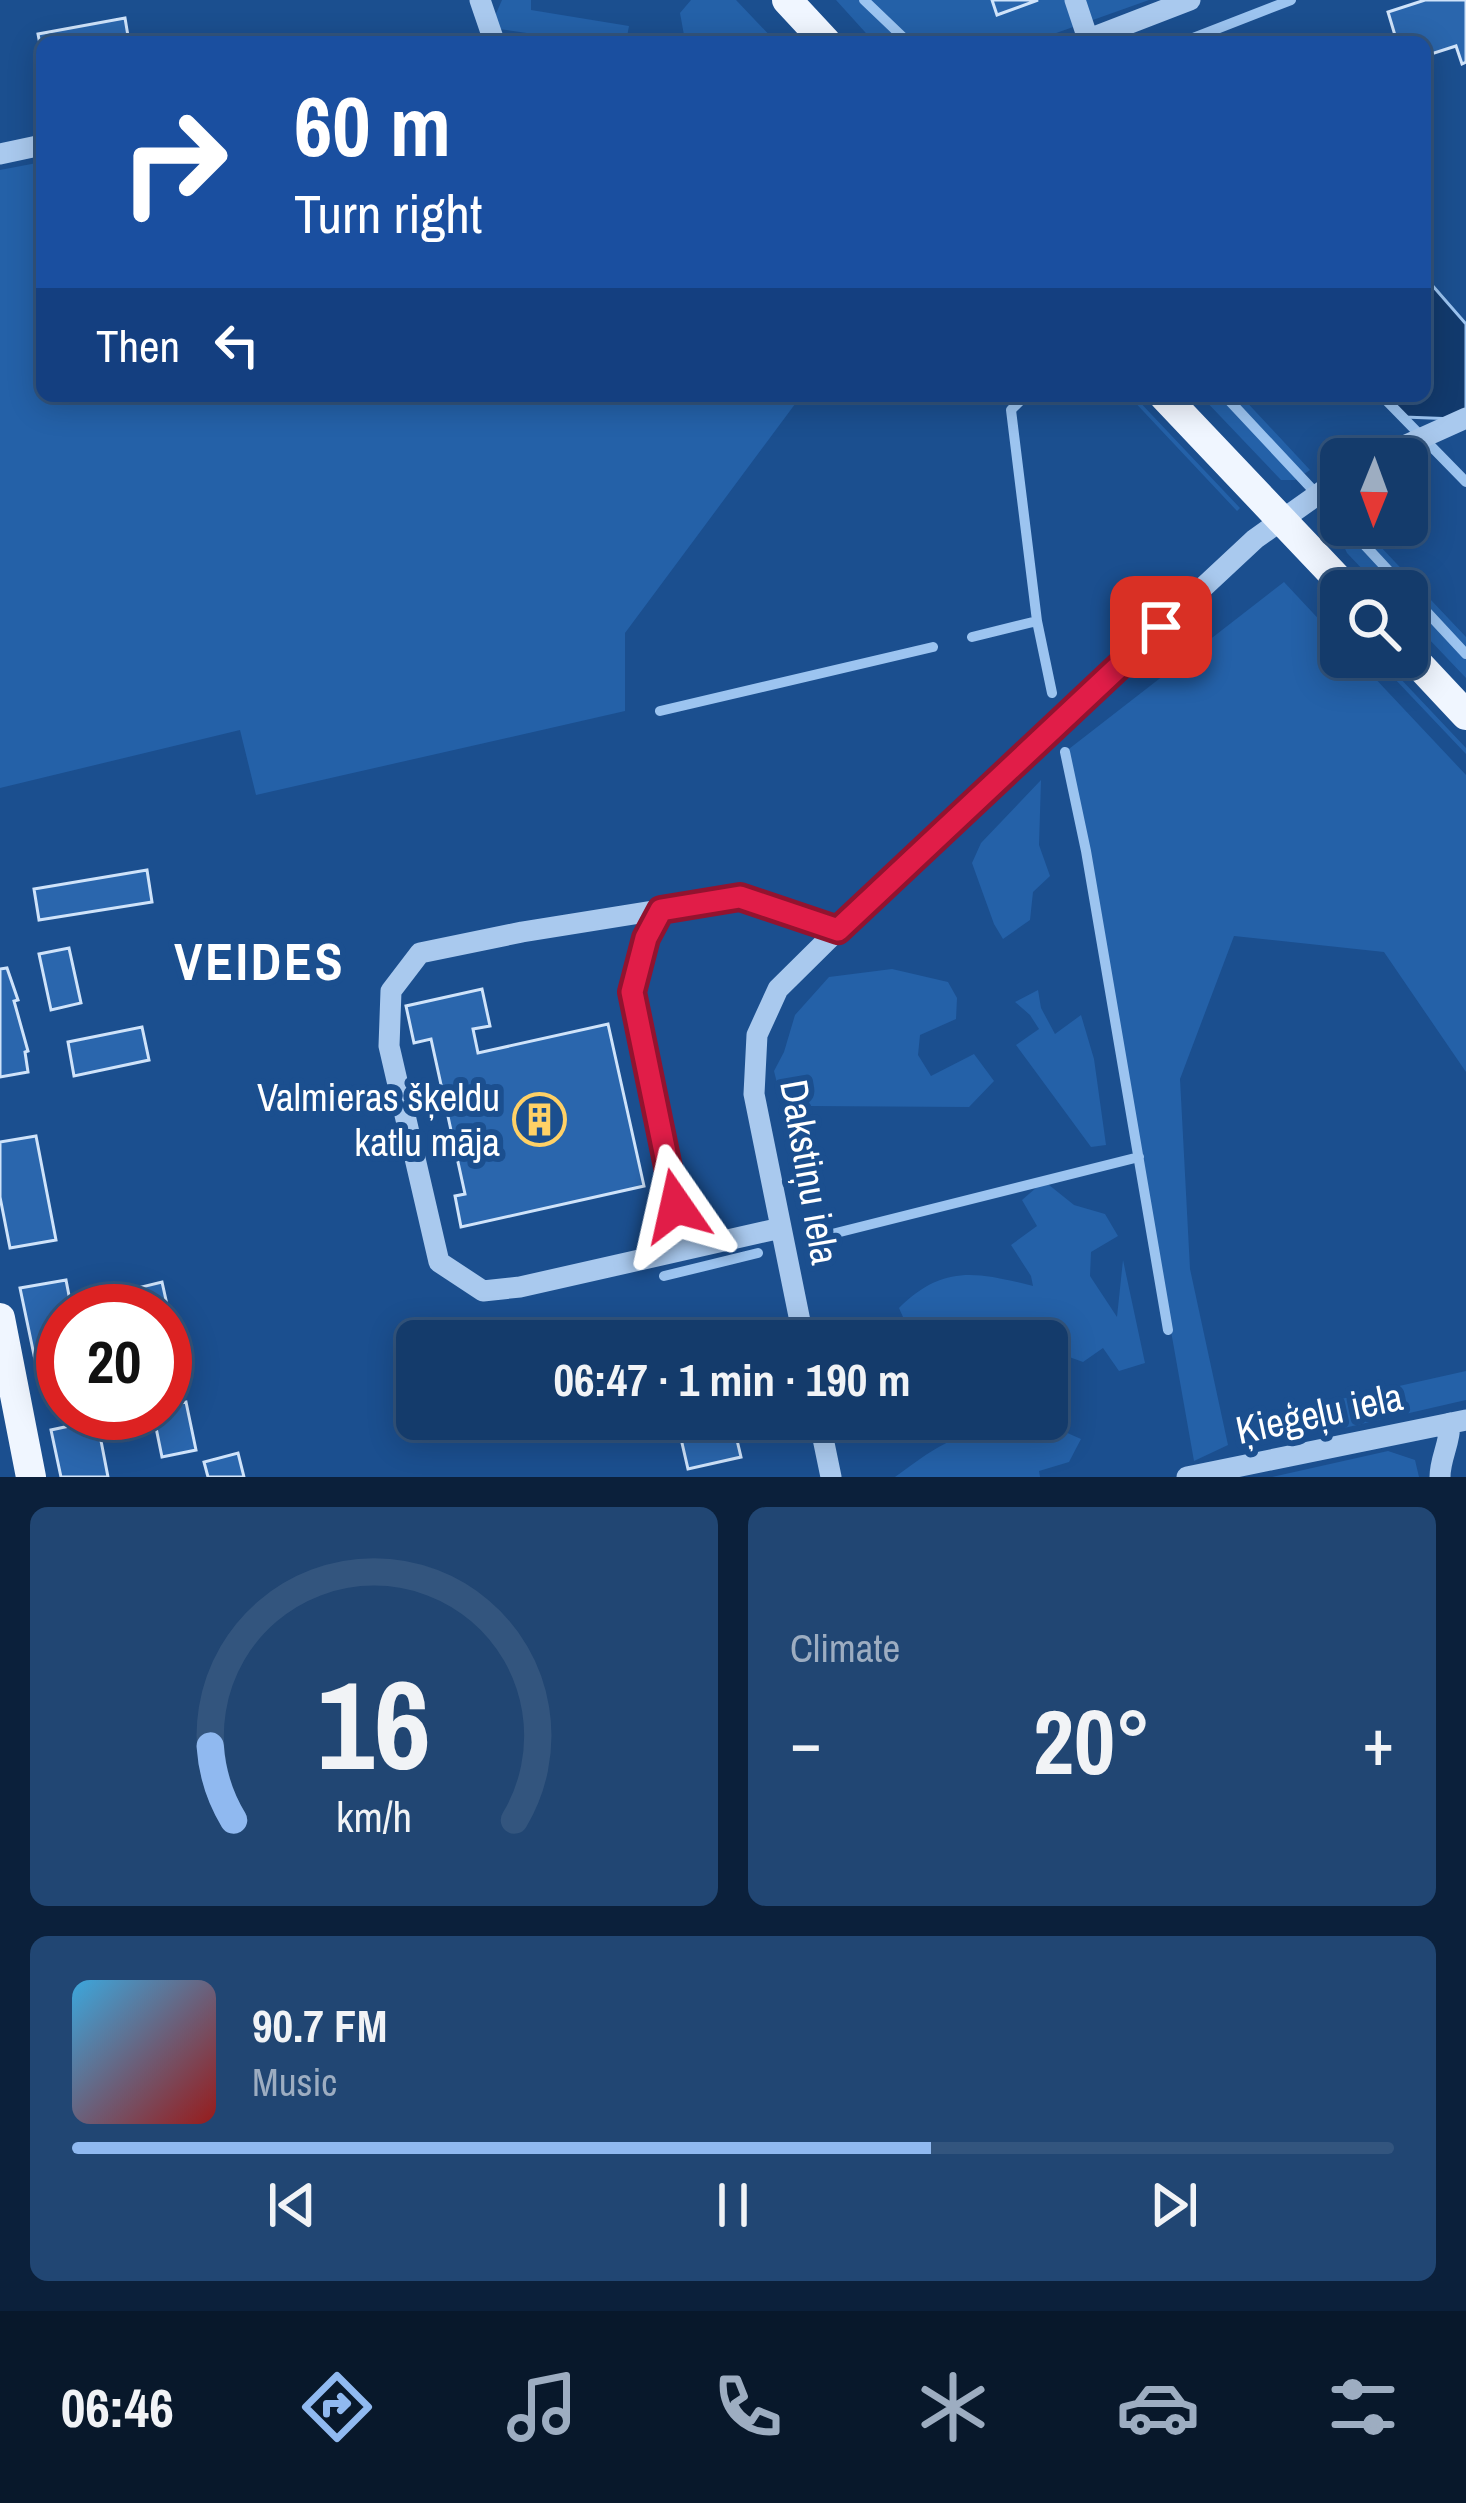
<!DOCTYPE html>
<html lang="en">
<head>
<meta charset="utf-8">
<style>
  :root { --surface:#143b6b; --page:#214673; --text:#f1f3f6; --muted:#9dadc1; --line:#33557e; --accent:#90b9f0 }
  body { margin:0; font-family:"Archivo Narrow",sans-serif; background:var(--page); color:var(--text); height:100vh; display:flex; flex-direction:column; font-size:45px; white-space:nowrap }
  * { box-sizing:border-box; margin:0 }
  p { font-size:39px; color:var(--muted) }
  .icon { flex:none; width:66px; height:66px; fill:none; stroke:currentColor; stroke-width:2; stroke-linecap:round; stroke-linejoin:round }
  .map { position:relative; height:1477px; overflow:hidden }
  .panel { display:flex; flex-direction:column; gap:30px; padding:30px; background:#0b203b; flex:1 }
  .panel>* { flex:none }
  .banner { position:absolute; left:36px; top:36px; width:1395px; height:366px; border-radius:18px; box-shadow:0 6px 30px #0003,0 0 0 3px var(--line); background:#1a4fa0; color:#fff; overflow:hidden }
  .needle { width:78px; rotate:181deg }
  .buttons { position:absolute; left:1320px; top:438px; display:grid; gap:24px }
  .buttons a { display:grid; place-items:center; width:108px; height:108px; border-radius:18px; background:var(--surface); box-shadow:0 6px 30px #0003,0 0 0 3px var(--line); font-size:60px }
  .speed { position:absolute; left:36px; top:1284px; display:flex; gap:24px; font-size:60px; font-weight:700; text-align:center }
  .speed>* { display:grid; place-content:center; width:156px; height:156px; border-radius:50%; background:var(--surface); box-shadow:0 6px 30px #0003,0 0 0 3px var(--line); line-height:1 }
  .speed .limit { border:18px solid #d22; background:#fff; color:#111 }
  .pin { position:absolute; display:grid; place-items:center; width:102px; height:102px; color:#fff; margin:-51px; border-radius:24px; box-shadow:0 6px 18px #0006 }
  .me { position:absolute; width:132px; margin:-66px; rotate:349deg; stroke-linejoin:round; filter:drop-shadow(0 0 9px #0008) }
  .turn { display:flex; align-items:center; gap:42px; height:252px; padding:0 60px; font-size:54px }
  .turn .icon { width:156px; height:156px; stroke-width:2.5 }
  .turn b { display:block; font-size:84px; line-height:102px }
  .then { display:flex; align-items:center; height:114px; padding:0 60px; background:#0003; gap:24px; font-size:45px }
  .big { font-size:90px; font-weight:700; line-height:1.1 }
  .panel .card { flex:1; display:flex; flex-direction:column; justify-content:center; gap:18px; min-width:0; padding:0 42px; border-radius:18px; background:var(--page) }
  .panel .dial { align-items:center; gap:0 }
  .dial svg { height:312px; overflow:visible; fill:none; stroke:var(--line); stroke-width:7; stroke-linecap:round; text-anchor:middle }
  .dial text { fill:var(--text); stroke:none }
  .song { display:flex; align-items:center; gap:36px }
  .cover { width:144px; height:144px; border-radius:18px; background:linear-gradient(135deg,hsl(200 70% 55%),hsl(0 70% 35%)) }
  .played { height:12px; border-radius:6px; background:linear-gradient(90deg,var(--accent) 65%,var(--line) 65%) }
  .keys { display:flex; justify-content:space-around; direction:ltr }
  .heat { display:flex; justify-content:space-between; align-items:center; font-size:66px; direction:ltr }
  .panel .tiles { flex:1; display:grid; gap:30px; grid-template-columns:1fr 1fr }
  .card:last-child { grid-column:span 2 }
  .trip { position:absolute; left:396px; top:1320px; width:672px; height:120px; border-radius:18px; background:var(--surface); box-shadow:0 6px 30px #0003,0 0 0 3px var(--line); font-weight:700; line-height:120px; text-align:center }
  .tab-bar { display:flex; height:192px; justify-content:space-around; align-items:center; background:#08182b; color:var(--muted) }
  .tab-bar .icon { width:84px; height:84px }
  .tab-bar .on { color:var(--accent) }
  .tab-bar b { font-size:54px; color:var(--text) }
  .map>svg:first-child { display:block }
</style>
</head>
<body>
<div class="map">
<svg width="1466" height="1477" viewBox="0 0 1466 1477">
  <rect width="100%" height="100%" fill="#1b4f8f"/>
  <path fill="#2461a8" d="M 502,0 L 531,0 L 531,10 L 629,26 L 626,42 L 588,42 L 499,29 L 495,16 Z
    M 691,0 L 736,0 L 776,42 L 667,42 L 663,35 L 684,35 L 680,13 Z
    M 836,0 L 1149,0 L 1031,42 L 874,42 Z
    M 42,162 L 42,396 L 801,396 L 625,633 L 625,711 L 256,795 L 240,730 L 0,788 L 0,170 Z
    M 1129,396 L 1134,396 L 1240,508 L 1237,511 Z
    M 1201,396 L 1241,396 L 1310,470 L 1295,480 L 1281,480 Z
    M 1340,504 L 1341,525 L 1360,525 L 1466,637 L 1466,678 L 1407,616 L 1407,591 L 1383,591 L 1347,553 L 1331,519 Z
    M 1284,582 L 1341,643 L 1341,657 L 1355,657 L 1466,775 L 1466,1072 L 1384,952 L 1234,936 L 1180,1079 L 1190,1269 L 1228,1445 L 1194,1461 L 1086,851 L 1065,752 Z
    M 1374,657 L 1380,657 L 1466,748 L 1466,754 Z
    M 1041,780 L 1039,845 L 1050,876 L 1033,892 L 1030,920 L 1003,939 L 994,924 L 972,863 L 981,843 Z
    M 892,969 L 948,982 L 957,998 L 956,1019 L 920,1035 L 918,1055 L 931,1076 L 974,1054 L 994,1081 L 969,1107 L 810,1106 L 778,1087 L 774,1071 L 784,1052 L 795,1015 L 829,977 Z
    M 1038,990 L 1041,1008 L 1055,1034 L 1081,1015 L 1094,1059 L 1106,1145 L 1091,1147 L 1016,1045 L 1039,1029 L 1030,1015 L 1015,1002 Z
    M 1044,1181 L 1074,1205 L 1105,1214 L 1118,1236 L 1091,1252 L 1090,1276 L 1117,1317 L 1123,1260 L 1145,1363 L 1119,1371 L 1103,1348 L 1083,1362 L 1061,1354 L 1047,1356 L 1047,1341 L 904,1341 L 911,1335 L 899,1308 C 943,1264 977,1272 1033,1286 L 1031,1276 L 1011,1245 L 1037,1226 L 1022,1200 Z
    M 1466,1371 L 1466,1400 L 1344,1428 L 1341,1399 Z
    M 1021,1426 L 1056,1428 L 1081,1439 L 1069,1462 L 1039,1471 L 1040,1477 L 895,1477 C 942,1442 962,1429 1021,1426 Z
    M 1388,1451 L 1415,1460 L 1419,1477 L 1272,1477 Z"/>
  <path fill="#123a6d" stroke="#9cc4f0" stroke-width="3" d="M 1425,277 L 1466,324 L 1466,412 L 1456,419 L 1404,417 L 1384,396 L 1425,396 Z"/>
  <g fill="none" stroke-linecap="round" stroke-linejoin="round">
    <path stroke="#9cc4f0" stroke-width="10" d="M 864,0 L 908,42
      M 1183,42 L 1291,0
      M 1025,396 L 1011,410 L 1037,621 L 1052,693
      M 1225,396 L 1341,520
      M 1382,396 L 1466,482
      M 1346,525 L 1466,654
      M 972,637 L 1037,621
      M 660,711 L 933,647
      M 1065,752 L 1086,851 L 1168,1330
      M 812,1239 L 1139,1157
      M 664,1276 L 758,1253"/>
  </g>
  <path fill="#2a66ad" stroke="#cfe3fa" stroke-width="3" d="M 992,0 L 1038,0 L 997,15 Z
    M 1425,0 L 1466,0 L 1466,62 L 1462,64 L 1456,46 L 1425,56 L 1425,42 L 1397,42 L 1388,12 Z
    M 125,18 L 129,42 L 42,42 L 42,55 L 38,34 Z
    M 147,870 L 152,902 L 39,920 L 34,889 Z
    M 69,948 L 81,1003 L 51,1010 L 39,954 Z
    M 7,968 L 18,1000 L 14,1001 L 28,1051 L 25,1052 L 28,1072 L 0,1077 L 0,969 Z
    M 482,989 L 490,1026 L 473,1029 L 478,1053 L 608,1024 L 644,1186 L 461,1227 L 455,1196 L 465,1194 L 431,1039 L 414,1043 L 406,1006 Z
    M 142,1027 L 149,1060 L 74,1076 L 68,1042 Z
    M 36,1136 L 56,1240 L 10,1248 L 0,1197 L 0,1142 Z
    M 66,1280 L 72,1311 L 63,1311 L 63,1374 L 39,1379 L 20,1288 Z
    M 162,1282 L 178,1354 L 165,1357 L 165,1311 L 134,1311 L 129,1290 Z
    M 186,1402 L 196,1450 L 162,1457 L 153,1413 L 165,1413 L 165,1406 Z
    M 732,1419 L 741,1457 L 688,1469 L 679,1430 Z
    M 97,1420 L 108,1477 L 61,1477 L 51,1430 Z
    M 238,1453 L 244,1477 L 208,1477 L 204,1462 Z"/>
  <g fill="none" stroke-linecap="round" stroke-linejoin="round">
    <path stroke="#a9c9ee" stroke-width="21" d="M 480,0 L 494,41
      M 1075,0 L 1088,39
      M 1081,42 L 1190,0
      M 0,154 L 42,145
      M 1375,459 L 1466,418
      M 661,910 L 647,938 L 632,991 L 684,1249
      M 781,1228 L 520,1287 L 483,1291 L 439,1262 L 389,1046 L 391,991 L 420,953 L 522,932 L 740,897 L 838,930
      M 804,1341 L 754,1094 L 757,1035 L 778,989 L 868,900 L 1255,539 L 1341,478
      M 819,1419 L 831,1477
      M 1187,1477 L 1466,1420
      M 1440,1477 C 1440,1458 1450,1444 1450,1423"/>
    <path stroke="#f0f6ff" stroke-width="30" d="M 787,0 L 826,42
      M 1164,396 L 1349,591
      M 1407,652 L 1466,715
      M 0,1318 L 31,1477"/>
  </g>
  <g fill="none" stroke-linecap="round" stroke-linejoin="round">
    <defs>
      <path id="route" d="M 676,1206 L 632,992 L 646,938 L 661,910 L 740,897 L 838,930 L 1161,627"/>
    </defs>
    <use href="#route" stroke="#92132f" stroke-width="30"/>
    <use href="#route" stroke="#e11d48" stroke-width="21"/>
  </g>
  <defs>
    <symbol id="building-ring" viewBox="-11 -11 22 22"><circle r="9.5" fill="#1b4f8f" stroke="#ffd166" stroke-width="1.5"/><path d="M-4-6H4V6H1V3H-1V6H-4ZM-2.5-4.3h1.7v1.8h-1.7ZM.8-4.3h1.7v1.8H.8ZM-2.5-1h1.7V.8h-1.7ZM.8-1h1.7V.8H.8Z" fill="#ffd166"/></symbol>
  </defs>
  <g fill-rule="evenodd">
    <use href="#building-ring" x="510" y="1090" width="59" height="59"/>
  </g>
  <g text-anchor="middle" stroke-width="12" stroke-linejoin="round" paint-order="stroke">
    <g font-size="39" fill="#fff" stroke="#1b4f8f" text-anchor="end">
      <text x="500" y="1111">Valmieras šķeldu<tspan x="500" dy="45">katlu māja</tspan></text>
    </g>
    <g font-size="39" fill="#fff" stroke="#1b4f8f">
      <text transform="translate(810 1172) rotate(80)" y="14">Dakstiņu iela</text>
      <text transform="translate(1319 1413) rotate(-12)" y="14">Ķieģeļu iela</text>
    </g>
    <g font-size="51" font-weight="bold" letter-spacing="3" fill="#fff" stroke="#1b4f8f">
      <text x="260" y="980">VEIDES</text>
    </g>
  </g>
</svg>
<div class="buttons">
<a><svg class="needle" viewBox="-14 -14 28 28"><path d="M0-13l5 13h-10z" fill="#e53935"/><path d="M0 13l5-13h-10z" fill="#9dadc1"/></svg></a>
<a><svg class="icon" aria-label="search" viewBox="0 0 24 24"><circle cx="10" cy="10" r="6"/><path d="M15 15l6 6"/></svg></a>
</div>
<div class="speed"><div class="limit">20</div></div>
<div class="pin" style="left:1161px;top:627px;background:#d93025"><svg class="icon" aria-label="arrive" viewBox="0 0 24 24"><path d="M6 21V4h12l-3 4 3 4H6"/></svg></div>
<svg class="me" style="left:676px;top:1206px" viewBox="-20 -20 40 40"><path d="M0-17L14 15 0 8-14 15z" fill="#e11d48" stroke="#fff" stroke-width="4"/></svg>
<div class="trip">06:47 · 1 min · 190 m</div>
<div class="banner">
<div class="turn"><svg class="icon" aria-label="right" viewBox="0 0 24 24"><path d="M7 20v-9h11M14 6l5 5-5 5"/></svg><div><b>60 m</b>Turn right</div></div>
<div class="then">Then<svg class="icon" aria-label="left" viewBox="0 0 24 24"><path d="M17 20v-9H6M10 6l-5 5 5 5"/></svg></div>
</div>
</div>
<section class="panel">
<div class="tiles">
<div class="card dial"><svg viewBox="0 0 100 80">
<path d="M14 69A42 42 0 1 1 86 69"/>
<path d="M14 69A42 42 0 0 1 8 50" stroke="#90b9f0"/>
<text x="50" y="56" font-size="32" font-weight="700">16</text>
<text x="50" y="72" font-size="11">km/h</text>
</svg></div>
<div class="card"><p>Climate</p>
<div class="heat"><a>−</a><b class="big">20°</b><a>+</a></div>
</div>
<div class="card">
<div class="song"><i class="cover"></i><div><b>90.7 FM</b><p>Music</p></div></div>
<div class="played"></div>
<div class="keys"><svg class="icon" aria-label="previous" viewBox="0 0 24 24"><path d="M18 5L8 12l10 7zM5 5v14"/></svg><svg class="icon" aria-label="pause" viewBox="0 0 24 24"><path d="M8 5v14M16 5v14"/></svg><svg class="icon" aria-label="next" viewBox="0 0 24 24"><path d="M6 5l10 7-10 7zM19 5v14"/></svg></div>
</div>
</div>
</section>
<nav class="tab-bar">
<b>06:46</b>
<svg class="icon on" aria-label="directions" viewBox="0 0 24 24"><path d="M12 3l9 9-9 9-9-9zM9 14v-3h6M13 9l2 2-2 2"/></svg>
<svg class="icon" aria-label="music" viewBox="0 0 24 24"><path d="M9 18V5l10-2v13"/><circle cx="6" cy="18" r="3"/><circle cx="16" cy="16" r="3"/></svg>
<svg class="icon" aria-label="phone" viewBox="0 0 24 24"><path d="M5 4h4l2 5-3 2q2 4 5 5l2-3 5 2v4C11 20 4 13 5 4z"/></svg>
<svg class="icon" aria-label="climate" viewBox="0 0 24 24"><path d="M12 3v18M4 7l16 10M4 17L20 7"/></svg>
<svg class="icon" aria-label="car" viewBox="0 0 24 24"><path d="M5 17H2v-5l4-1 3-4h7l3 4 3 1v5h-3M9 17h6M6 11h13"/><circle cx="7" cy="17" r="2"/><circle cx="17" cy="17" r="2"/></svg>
<svg class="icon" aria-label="filters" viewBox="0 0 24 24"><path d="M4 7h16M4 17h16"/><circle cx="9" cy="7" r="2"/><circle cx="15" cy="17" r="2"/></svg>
</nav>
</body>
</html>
